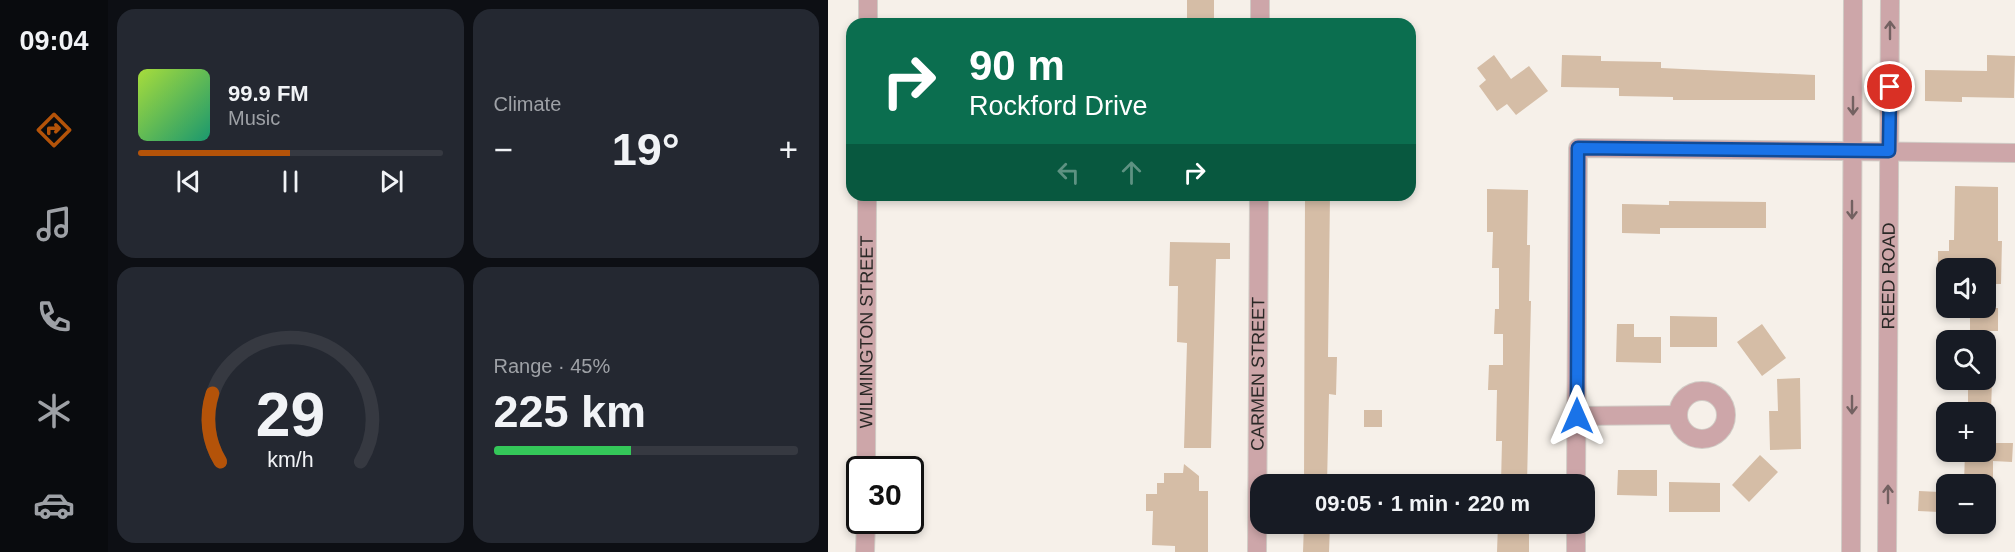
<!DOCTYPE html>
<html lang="en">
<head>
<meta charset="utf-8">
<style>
  :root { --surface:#171b24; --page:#242831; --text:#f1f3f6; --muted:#9ea1a6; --line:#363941; --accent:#b45309 }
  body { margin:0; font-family:Helvetica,sans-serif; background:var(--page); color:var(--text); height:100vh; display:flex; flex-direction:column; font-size:22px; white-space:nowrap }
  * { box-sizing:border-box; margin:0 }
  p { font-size:20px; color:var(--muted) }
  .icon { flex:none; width:33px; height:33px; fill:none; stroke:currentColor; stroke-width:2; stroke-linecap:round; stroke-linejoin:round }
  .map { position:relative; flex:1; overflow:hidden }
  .side { display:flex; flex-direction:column; gap:9px; padding:9px; background:#0d0f14; width:720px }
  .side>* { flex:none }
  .hud { position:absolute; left:18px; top:18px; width:570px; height:183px; border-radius:18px; box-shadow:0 3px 9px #0003; background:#0b6e4f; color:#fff; overflow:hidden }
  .buttons { position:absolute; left:1108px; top:258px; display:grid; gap:12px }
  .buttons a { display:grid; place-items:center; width:60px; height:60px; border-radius:12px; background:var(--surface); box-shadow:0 3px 9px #0003; font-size:30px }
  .speed { position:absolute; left:18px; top:456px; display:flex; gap:12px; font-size:30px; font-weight:700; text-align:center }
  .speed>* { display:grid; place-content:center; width:78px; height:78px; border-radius:50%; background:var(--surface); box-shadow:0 3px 9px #0003; line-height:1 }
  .speed .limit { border:3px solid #111; border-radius:9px; background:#fff; color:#111 }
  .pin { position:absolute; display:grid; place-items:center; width:51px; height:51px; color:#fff; margin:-26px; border:3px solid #fff; border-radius:50%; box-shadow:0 2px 6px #0007 }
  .me { position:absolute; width:66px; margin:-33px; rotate:0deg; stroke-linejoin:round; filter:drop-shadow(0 0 4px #0008) }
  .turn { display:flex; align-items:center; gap:21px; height:126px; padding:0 24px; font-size:27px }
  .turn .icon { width:78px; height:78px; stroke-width:2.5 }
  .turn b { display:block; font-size:42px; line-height:51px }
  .lanes { display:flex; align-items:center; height:57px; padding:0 24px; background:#0003; justify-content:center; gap:30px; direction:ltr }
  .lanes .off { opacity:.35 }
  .big { font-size:45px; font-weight:700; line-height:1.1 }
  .side .widget { flex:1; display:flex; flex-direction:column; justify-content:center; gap:9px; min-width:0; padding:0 21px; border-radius:18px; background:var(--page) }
  .side .dial { align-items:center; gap:0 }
  .dial svg { height:156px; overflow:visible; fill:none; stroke:var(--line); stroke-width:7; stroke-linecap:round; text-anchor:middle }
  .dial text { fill:var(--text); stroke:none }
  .song { display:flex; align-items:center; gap:18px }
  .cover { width:72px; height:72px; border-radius:9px; background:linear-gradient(135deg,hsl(80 70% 55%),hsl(160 70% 35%)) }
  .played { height:6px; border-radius:3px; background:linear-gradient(90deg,var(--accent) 50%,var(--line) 50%) }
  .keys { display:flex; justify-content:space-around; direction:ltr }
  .heat { display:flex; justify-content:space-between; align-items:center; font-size:33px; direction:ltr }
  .charge { height:9px; border-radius:4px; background:linear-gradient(90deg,#34c759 45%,var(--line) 0) }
  .side .tiles { flex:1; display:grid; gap:9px; grid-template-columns:repeat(2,1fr) }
  .trip { position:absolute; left:422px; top:474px; width:345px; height:60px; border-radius:18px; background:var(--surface); box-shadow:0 3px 9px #0003; font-weight:700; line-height:60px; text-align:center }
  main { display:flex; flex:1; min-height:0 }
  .tabs { display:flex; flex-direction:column; width:108px; justify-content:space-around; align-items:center; background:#090b0e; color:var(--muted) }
  .tabs .icon { width:42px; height:42px }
  .tabs .active { color:var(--accent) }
  .tabs b { font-size:27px; color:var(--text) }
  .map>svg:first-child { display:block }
</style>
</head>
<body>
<main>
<nav class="tabs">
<b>09:04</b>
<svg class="icon active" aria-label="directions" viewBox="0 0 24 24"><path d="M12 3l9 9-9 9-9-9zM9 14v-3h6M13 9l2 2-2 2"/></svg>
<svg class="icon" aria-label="music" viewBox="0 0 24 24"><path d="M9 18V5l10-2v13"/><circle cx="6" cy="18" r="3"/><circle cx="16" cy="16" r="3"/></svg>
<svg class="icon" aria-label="phone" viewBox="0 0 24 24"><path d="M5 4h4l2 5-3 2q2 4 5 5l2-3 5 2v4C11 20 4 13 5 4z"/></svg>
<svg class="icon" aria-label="climate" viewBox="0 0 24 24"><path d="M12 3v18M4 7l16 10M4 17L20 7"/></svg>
<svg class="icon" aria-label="car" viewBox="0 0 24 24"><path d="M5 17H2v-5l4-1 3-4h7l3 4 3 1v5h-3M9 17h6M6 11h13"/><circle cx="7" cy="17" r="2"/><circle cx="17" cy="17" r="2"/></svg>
</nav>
<section class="side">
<div class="tiles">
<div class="widget">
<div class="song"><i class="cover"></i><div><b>99.9 FM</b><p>Music</p></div></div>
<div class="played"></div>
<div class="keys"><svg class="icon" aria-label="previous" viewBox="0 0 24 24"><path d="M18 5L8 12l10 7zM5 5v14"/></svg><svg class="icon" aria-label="pause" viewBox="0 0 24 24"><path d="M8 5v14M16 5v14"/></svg><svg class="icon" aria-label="next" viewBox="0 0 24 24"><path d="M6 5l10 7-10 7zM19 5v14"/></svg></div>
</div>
<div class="widget"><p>Climate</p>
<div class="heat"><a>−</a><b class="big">19°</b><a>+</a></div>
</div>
<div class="widget dial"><svg viewBox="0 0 100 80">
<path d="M14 69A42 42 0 1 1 86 69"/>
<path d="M14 69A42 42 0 0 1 10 34" stroke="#b45309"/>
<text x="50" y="56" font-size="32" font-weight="700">29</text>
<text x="50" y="72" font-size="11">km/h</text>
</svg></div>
<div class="widget"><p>Range · 45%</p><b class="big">225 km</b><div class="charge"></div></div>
</div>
</section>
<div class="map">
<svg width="1187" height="552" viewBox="0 0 1187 552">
  <rect width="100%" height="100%" fill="#f6f0e9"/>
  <path fill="#d5bda6" d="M 359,0 L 386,0 L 386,24 L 359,24 Z
    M 666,55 L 683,79 L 701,66 L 720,91 L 688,115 L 679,104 L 669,111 L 651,86 L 658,80 L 649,68 Z
    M 734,55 L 773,56 L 773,61 L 833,62 L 833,68 L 987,75 L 987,100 L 845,100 L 845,97 L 791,96 L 791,88 L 733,87 Z
    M 1159,55 L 1187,56 L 1186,98 L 1134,97 L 1134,102 L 1097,101 L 1097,70 L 1159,71 Z
    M 1127,186 L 1170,187 L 1170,241 L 1174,241 L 1173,284 L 1158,284 L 1158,268 L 1110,268 L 1110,251 L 1121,251 L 1121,240 L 1126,240 Z
    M 659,189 L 700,190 L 699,245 L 702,245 L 701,301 L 703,301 L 699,484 L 673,484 L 674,441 L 668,441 L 669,390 L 660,390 L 661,365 L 675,365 L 675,334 L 666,334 L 667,309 L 671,309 L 671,268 L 664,268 L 665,232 L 659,232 Z
    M 477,195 L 502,195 L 500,357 L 509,357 L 508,395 L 501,394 L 499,484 L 476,484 Z
    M 841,201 L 938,202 L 938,228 L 832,228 L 832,234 L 794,233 L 794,204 L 841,205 Z
    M 342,242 L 402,243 L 402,259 L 388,259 L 383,448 L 356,448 L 359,343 L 349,342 L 350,286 L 341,286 Z
    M 1142,308 L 1170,308 L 1170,331 L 1142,331 Z
    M 842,316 L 889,317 L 889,347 L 842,347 Z
    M 789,324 L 806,324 L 806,337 L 833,337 L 833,363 L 788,362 Z
    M 934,324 L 958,358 L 934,376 L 909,342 Z
    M 972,378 L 973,449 L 942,450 L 941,411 L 950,411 L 949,379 Z
    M 1140,380 L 1164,380 L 1163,412 L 1140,412 Z
    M 536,410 L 554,410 L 554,427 L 536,427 Z
    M 1158,443 L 1185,443 L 1184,462 L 1165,461 L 1165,484 L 1136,483 L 1137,452 L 1158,452 Z
    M 932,455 L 950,472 L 921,502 L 904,485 Z
    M 356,464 L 371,476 L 371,491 L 380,491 L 380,552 L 347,552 L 347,546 L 324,545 L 325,511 L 318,511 L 318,494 L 329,494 L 329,483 L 336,483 L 336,473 L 355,473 Z
    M 790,470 L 829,470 L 829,496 L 789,495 Z
    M 841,482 L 892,483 L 892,512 L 841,512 Z
    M 1091,491 L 1112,492 L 1111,512 L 1090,511 Z
    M 476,524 L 502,524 L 501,552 L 475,552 Z
    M 670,524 L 701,524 L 701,552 L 669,552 Z"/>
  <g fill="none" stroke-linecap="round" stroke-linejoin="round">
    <defs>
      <g id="minor">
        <path d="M 40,24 L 40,0"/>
        <path d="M 432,24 L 432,0"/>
        <circle cx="874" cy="415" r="24"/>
        <path d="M 749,416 L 850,415"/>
        <path id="s1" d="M 38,470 L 39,195"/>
        <path d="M 748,484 L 750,148 L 1187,153"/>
        <path d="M 37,552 L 38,520"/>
        <path id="s2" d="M 429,552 L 431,195"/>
        <path d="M 748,552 L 748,524"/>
      </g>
      <g id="tertiary">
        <path d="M 1023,552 L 1025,0"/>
        <path id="s3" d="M 1059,552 L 1062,0"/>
      </g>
    </defs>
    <use href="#minor" stroke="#d1ccc6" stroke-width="20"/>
    <use href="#tertiary" stroke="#d1ccc6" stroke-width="20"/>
    <use href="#minor" stroke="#cda6a9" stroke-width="18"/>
    <use href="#tertiary" stroke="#cda6a9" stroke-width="18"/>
  </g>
  <defs><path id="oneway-shaft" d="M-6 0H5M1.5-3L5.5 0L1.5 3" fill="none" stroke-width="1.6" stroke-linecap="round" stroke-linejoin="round" transform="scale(1.5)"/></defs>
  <g stroke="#736161">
    <use href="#oneway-shaft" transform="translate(1062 30) rotate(-90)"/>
    <use href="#oneway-shaft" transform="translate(1025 106) rotate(90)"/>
    <use href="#oneway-shaft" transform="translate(1024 210) rotate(90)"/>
    <use href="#oneway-shaft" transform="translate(1024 405) rotate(90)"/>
    <use href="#oneway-shaft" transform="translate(1060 494) rotate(-90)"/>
  </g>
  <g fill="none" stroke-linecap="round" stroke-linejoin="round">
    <defs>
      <path id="route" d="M 749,416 L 750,148 L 1061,151 L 1062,87"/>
    </defs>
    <use href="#route" stroke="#114b97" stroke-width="15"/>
    <use href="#route" stroke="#1a73e8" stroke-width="10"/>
  </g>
  <g text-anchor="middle" stroke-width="4.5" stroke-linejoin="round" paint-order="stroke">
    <g font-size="18" fill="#2a2826" stroke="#f6f0e9">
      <text dy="6" stroke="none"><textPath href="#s3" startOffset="276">REED ROAD</textPath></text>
      <text dy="6" stroke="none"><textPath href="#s1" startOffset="138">WILMINGTON STREET</textPath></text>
      <text dy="6" stroke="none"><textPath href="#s2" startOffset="178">CARMEN STREET</textPath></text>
    </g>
  </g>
</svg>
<div class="buttons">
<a><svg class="icon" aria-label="sound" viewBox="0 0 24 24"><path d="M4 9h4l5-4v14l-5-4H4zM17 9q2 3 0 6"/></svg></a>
<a><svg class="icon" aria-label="search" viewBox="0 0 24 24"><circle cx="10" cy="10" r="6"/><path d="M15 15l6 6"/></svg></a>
<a>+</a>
<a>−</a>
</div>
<div class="speed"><div class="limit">30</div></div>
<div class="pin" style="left:1062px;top:87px;background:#d93025"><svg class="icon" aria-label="arrive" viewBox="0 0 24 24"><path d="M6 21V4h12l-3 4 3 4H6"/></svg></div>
<svg class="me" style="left:749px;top:416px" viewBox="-20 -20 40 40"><path d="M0-17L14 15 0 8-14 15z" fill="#1a73e8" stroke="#fff" stroke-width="4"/></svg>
<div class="trip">09:05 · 1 min · 220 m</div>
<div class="hud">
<div class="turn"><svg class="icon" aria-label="right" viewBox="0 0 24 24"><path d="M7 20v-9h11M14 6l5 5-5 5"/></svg><div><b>90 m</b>Rockford Drive</div></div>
<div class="lanes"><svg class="icon off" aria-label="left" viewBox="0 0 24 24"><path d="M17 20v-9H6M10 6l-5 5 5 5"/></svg><svg class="icon off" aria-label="ahead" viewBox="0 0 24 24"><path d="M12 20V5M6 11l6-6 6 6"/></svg><svg class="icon" aria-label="right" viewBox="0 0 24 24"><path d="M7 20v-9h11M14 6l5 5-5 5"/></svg></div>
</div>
</div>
</main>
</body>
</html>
